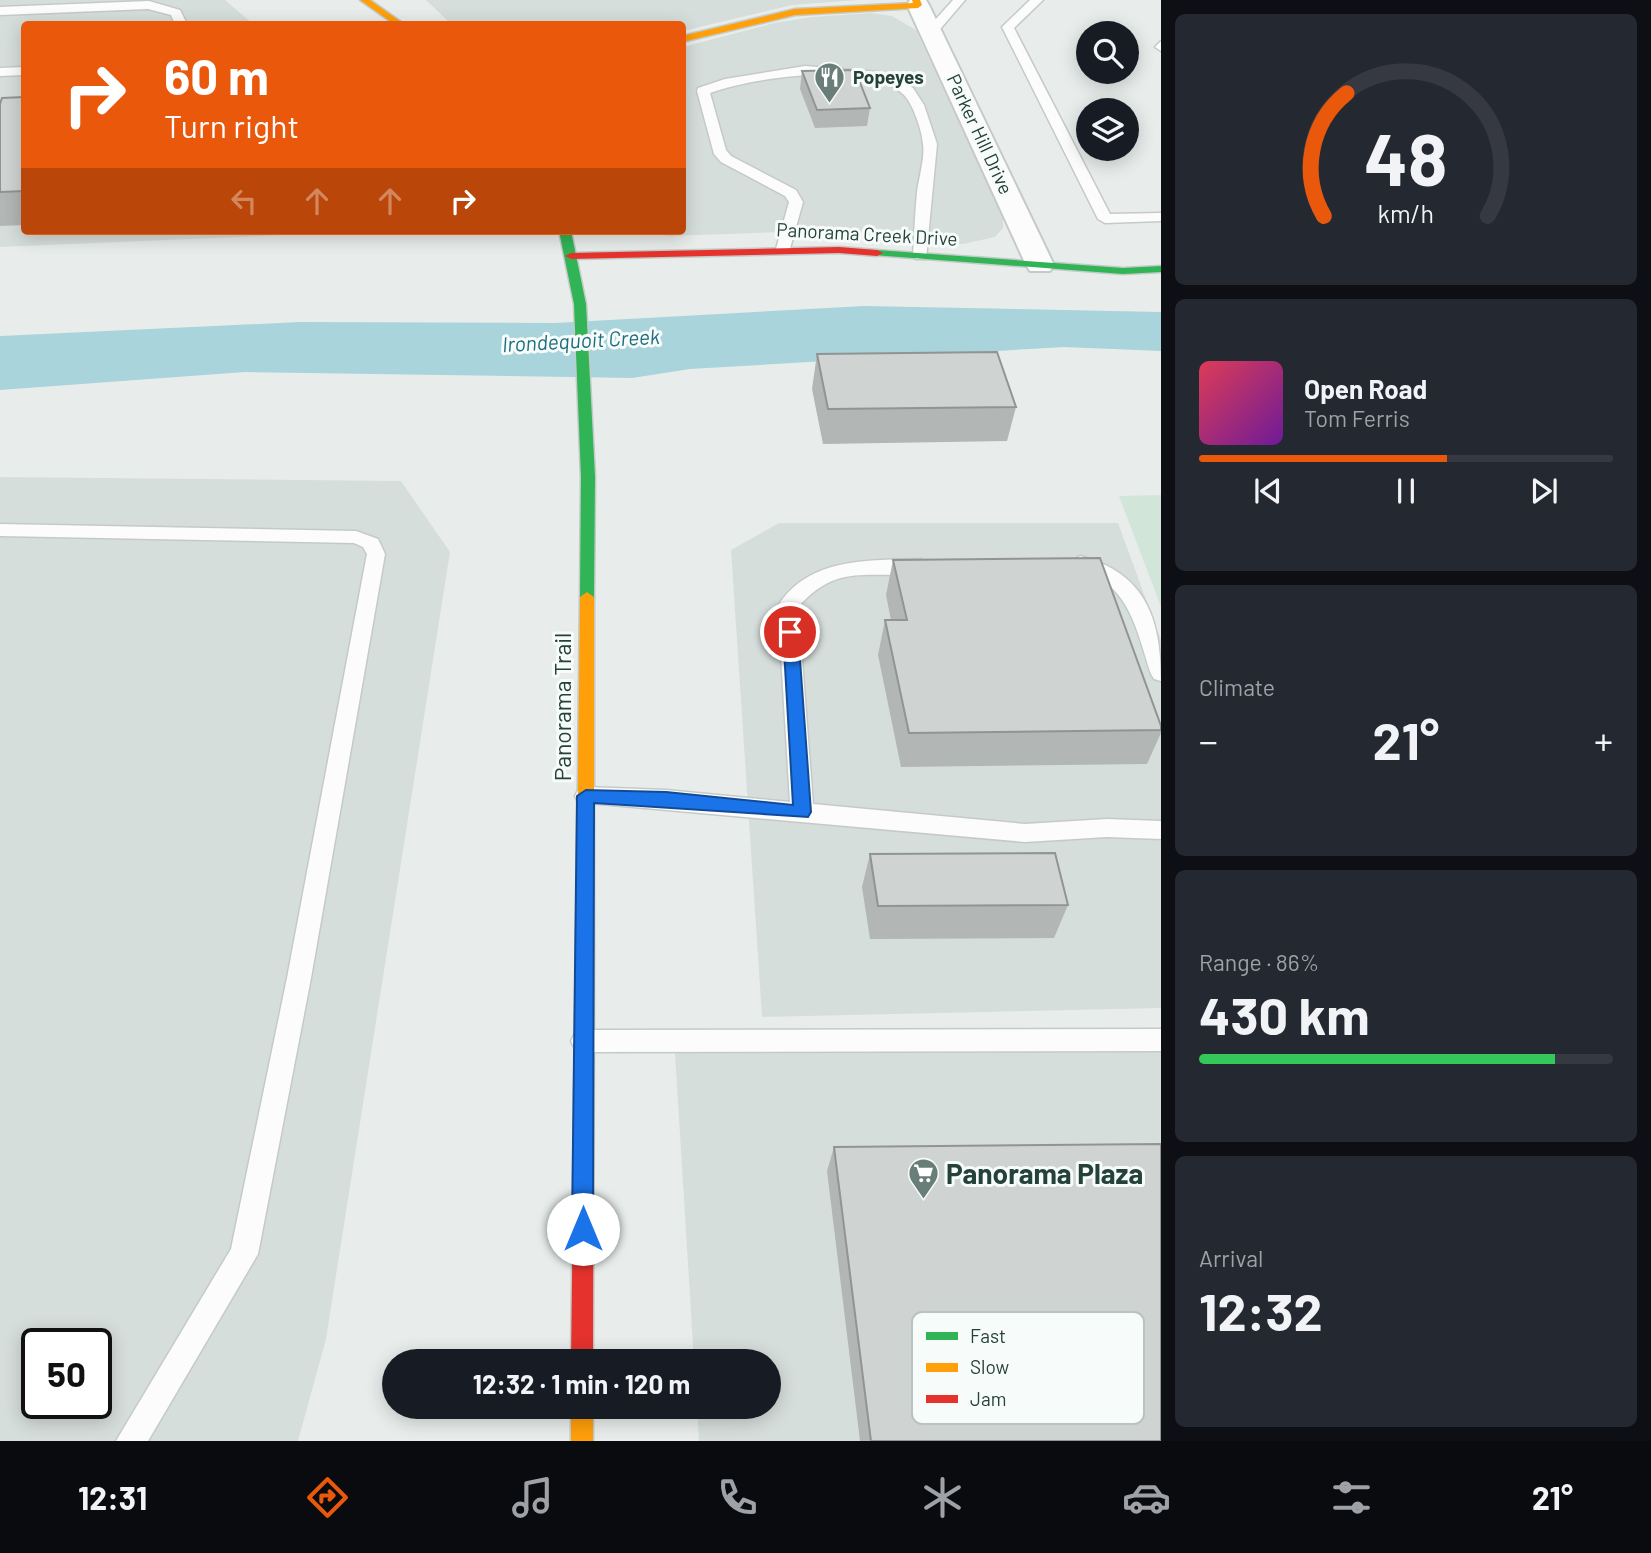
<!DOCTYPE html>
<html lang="en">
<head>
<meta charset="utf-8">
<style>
  :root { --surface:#171b24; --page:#242831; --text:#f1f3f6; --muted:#9ea1a6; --line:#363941; --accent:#ea580c }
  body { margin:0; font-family:Barlow,sans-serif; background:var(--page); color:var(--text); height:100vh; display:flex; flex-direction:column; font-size:26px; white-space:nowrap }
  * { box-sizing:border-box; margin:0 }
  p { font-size:23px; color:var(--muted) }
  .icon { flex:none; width:38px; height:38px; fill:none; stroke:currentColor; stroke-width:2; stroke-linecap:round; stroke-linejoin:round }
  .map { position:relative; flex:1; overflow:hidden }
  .sheet { display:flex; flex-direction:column; gap:14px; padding:14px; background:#0d0f14; width:490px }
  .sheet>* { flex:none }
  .hud { position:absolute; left:21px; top:21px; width:665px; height:214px; border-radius:7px; box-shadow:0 4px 18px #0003; background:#ea580c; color:#fff; overflow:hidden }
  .fabs { position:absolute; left:1076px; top:21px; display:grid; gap:14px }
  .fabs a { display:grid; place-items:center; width:63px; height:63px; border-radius:50%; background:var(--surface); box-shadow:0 4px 18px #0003; font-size:35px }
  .speed { position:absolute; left:21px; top:1328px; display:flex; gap:14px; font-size:35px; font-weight:700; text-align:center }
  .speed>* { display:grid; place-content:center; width:91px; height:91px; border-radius:50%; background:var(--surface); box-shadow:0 4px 18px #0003; line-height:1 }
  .speed .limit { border:4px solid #111; border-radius:10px; background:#fff; color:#111 }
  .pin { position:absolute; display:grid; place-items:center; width:60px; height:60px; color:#fff; margin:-30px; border:4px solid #fff; border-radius:50%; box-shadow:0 2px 7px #0007 }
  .me { position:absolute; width:77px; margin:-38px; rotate:0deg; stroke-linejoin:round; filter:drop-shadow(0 0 5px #0008) }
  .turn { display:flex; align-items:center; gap:24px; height:147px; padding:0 28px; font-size:32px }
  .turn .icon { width:91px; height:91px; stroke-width:2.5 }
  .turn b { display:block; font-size:49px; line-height:60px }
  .lanes { display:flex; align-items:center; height:66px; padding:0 28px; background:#0003; justify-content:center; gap:35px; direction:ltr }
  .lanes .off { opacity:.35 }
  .big { font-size:52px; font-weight:700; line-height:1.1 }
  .sheet .tile { flex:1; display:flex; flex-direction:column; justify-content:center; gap:10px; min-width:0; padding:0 24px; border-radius:10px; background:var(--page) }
  .sheet .dial { align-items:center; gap:0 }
  .dial svg { height:182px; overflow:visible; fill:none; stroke:var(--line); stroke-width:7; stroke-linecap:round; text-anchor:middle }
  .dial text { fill:var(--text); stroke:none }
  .song { display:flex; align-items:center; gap:21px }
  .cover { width:84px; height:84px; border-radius:10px; background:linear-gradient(135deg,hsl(350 70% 55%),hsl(280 70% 35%)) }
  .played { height:7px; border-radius:4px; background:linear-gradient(90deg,var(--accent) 60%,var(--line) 60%) }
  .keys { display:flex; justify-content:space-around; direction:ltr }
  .heat { display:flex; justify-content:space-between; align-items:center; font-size:38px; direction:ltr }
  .charge { height:10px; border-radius:5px; background:linear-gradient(90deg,#34c759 86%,var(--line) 0) }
  .trip { position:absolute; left:382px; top:1349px; width:399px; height:70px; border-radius:35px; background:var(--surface); box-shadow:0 4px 18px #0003; font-weight:700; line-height:70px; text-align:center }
  .tab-bar { display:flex; height:112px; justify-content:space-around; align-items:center; background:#090b0e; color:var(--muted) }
  .tab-bar .icon { width:49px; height:49px }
  .tab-bar .current { color:var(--accent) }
  .tab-bar b { font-size:32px; color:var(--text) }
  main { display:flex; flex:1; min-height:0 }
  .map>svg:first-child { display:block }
</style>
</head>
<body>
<main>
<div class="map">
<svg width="1161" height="1441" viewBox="0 0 1161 1441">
  <rect width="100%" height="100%" fill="#e8edeb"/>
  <path fill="#d6dedb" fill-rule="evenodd" d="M 0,0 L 225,0 L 253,24 L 24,24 L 24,231 L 296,231 L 283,235 L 0,247 Z
    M 426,0 L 858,0 L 792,5 L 683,31 L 682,24 L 451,24 Z
    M 871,13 L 892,16 L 916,30 L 1003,218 L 1003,228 L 995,237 L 963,244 L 811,231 L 669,236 L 636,231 L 682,231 L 683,47 L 774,23 L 812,17 Z
    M 0,477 L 401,481 L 450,552 L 326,1339 L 298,1441 L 0,1441 ZM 37,1344 L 96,1344 L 96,1404 L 37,1404 Z
    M 779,523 L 1118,523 L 1161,640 L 1161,1008 L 762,1017 L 731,550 Z
    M 1161,1036 L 1161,1441 L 699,1441 L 697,1407 L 768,1407 L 768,1362 L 694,1361 L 674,1038 Z"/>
  <path fill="#d1e6d8" d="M 1161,495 L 1161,607 L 1119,496 Z"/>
  <path fill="#a9d4db" d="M 864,306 L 1161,312 L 1161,351 L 1064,347 L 690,369 L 632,378 L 245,372 L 0,390 L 0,336 L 300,322 L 555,323 Z"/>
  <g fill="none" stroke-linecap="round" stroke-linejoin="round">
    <defs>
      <path id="lane" d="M 953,0 L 965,0 L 935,35 L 927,35 L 927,29 Z
        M 1030,0 L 1043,0 L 1014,28 L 1110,214 L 1161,213 L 1161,221 L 1105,223 L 1098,219 L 1002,27 Z
        M 149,1 L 180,10 L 187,24 L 175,24 L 171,15 L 148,9 L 0,15 L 0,7 Z
        M 1161,41 L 1161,51 L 1155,47 Z
        M 805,66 L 878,72 L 913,88 L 924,105 L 937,144 L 926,259 L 916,259 L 913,256 C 914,234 915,213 917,192 C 919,177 925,158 923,144 C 922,131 913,103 903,94 C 867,61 753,77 710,93 L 726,150 L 731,156 L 796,190 L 803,202 L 789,252 L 779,252 L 776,249 L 789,202 L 785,196 L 721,162 L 714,154 L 697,91 L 698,88 L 725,79 Z
        M 24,67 L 24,75 L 0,76 L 0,68 Z
        M 0,524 L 356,531 L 378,539 L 385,554 L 311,978 L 258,1254 L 148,1441 L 116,1441 L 231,1249 L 287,978 L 367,554 L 363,547 L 354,543 L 0,536 Z
        M 1080,556 C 1146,573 1161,619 1161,681 L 1154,679 L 1151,674 C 1135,625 1129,582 1073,567 L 1071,562 Z
        M 921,559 L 931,565 L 928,570 C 876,584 842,557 798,607 L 813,804 L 1025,824 L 1107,819 L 1161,821 L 1161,839 L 1107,837 L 1025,842 L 578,802 L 575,796 L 578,790 L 586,787 L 666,790 L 790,802 L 778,606 C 808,557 871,560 921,559 Z
        M 1161,1029 L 1161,1051 L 584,1052 L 575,1049 L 571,1041 L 575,1033 L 584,1030 Z"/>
      <path id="street" d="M 910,0 L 926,0 L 929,5 L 1054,265 L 1050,271 L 1030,271 L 1026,265 L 907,5 Z"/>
      <path id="fast" d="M 559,231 L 571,231 L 586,304 L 595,477 L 594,597 L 587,602 L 580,597 L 581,477 L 574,304 Z
        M 877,250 L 1123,268 L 1161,266 L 1161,272 L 1123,274 L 873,255 L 871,253 Z"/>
      <path id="slow" d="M 360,0 L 370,0 L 404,24 L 394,24 Z
        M 912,0 L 920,0 L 922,5 L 918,8 L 795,15 L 682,42 L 682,36 L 795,9 L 913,3 Z
        M 587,592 L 594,597 L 594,946 L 591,951 L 585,954 L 579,951 L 576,946 L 580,597 Z
        M 571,1407 L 593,1407 L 593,1441 L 571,1441 Z"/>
      <path id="jam" d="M 839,247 L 877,250 L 883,253 L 877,256 L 839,253 L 571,259 L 565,256 L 571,253 Z
        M 585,938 L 591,941 L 594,946 L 593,1362 L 571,1362 L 576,946 L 579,941 Z"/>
    </defs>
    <use href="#lane" stroke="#c5cac8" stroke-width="3"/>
    <use href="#street" stroke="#c5cac8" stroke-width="4"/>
    <use href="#fast" stroke="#c3cbc8" stroke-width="3"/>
    <use href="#slow" stroke="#c3cbc8" stroke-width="3"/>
    <use href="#jam" stroke="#c3cbc8" stroke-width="3"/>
    <use href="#lane" fill="#fcfcfc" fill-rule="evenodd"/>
    <use href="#street" fill="#fcfcfc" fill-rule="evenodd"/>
    <use href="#fast" fill="#30b455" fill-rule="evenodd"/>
    <use href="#slow" fill="#ff9f0a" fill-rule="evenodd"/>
    <use href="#jam" fill="#e5322d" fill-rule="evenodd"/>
  </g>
  <path fill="#b2b6b5" d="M 802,71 L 870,108 L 867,126 L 815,128 L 800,89 Z
    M 24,97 L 24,225 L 0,226 L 0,104 Z
    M 817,354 L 1016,407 L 1007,441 L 823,444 L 812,389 Z
    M 893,560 L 1161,730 L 1161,733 L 1147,764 L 901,767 L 878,655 L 885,620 L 891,620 L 886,595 Z
    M 870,854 L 1068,905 L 1054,938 L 870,939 L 862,887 Z
    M 834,1147 L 1161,1441 L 860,1441 L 827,1171 Z"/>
  <path fill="#cfd4d2" stroke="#919493" stroke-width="2" d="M 855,70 L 870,108 L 817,110 L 802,71 Z
    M 24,97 L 24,191 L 0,192 L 0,104 L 2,98 Z
    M 997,352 L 1016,407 L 828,409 L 817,354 Z
    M 1100,558 L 1161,726 L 1161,730 L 909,733 L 885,620 L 907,620 L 893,560 Z
    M 1055,853 L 1068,905 L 878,906 L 870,854 Z
    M 1161,1144 L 1161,1441 L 871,1441 L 834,1147 Z"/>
  <path fill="#1a73e8" stroke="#114b97" stroke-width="2" d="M 790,627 L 798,632 L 811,812 L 808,817 L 594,803 L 593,1229 L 590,1236 L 583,1239 L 575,1236 L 572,1229 L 577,796 L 586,790 L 666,792 L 793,805 L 783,632 Z"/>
  <defs>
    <symbol id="restaurant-pin" viewBox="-11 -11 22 30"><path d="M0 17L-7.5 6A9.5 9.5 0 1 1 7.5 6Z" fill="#697e78" stroke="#f7fbf9"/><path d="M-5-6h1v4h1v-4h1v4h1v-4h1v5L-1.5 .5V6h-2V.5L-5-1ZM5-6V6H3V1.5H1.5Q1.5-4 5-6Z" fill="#fff"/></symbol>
    <symbol id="supermarket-pin" viewBox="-11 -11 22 30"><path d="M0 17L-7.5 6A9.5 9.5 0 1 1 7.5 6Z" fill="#697e78" stroke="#f7fbf9"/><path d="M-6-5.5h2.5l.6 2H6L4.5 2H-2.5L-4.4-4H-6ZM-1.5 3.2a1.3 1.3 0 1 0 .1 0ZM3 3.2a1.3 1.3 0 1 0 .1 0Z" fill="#fff"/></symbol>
  </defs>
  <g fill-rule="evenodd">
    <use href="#restaurant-pin" x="812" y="60" width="35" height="47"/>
    <use href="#supermarket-pin" x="906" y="1156" width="35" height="47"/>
  </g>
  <g text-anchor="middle" stroke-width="6" stroke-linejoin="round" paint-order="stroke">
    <g font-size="19" font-weight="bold" fill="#24423a" stroke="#f7fbf9" text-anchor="start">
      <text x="853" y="84">Popeyes</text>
    </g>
    <g font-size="19" fill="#24423a" stroke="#f7fbf9">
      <text transform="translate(980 134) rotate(65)" y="7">Parker Hill Drive</text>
      <text transform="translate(867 234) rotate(3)" y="7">Panorama Creek Drive</text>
    </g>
    <g font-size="21" font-style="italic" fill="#1c6f80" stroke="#f7fbf9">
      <text transform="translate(581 341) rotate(-3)" y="7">Irondequoit Creek</text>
    </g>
    <g font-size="23" fill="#24423a" stroke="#f7fbf9">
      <text transform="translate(563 707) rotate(-90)" y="8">Panorama Trail</text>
    </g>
    <g font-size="28" font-weight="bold" fill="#24423a" stroke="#f7fbf9" text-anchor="start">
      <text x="946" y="1184">Panorama Plaza</text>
    </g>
  </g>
  <rect x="912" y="1312" width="232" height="112" rx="10" fill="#f7fbf9" stroke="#b8c4c0" stroke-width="2"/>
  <rect x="926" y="1332" width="32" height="8" fill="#30b455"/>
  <rect x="926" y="1363" width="32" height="9" fill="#ff9f0a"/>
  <rect x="926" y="1395" width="32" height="8" fill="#e5322d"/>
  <g font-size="19" fill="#24423a">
    <text x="970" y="1343">Fast</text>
    <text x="970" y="1374">Slow</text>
    <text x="970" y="1406">Jam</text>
  </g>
</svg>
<div class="fabs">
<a><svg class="icon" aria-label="search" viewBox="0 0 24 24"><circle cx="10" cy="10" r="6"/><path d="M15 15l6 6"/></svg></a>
<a><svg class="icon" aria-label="layers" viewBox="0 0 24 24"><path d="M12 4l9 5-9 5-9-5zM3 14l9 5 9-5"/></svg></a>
</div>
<div class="speed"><div class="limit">50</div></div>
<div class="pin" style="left:790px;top:632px;background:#d93025"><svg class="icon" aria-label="arrive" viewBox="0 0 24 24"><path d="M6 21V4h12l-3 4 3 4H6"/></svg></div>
<svg class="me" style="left:583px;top:1229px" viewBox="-20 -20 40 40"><circle r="19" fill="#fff"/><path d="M0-13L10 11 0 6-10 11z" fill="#1a73e8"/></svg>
<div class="trip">12:32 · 1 min · 120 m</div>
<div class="hud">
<div class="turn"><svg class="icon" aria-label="right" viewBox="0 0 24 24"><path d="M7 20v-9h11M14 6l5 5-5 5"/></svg><div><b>60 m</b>Turn right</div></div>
<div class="lanes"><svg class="icon off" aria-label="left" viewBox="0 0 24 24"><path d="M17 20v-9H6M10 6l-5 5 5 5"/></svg><svg class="icon off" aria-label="ahead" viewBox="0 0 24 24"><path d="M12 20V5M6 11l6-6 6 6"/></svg><svg class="icon off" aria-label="ahead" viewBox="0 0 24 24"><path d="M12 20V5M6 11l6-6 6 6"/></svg><svg class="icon" aria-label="right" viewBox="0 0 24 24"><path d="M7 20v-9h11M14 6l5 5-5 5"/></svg></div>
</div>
</div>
<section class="sheet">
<div class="tile dial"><svg viewBox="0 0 100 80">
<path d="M14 69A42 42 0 1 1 86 69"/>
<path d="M14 69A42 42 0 0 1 24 15" stroke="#ea580c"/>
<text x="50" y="56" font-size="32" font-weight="700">48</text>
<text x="50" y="72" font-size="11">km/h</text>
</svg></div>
<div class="tile">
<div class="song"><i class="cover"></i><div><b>Open Road</b><p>Tom Ferris</p></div></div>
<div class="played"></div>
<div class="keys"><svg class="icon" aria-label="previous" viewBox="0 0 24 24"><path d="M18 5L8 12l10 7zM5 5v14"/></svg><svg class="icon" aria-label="pause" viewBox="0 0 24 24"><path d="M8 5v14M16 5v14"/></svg><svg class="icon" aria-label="next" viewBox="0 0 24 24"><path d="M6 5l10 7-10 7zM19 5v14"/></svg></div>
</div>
<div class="tile"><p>Climate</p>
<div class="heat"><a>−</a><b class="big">21°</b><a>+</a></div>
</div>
<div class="tile"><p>Range · 86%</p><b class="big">430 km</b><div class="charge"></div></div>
<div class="tile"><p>Arrival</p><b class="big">12:32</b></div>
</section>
</main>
<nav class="tab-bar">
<b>12:31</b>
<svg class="icon current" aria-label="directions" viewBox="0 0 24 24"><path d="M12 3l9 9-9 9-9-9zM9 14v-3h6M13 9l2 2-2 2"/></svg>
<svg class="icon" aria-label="music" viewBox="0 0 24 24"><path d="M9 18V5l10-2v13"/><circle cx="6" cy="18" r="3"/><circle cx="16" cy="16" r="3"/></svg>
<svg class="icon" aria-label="phone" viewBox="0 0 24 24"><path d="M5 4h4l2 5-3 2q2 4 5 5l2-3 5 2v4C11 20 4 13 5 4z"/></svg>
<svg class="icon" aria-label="climate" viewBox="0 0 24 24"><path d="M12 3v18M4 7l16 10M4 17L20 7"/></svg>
<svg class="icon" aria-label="car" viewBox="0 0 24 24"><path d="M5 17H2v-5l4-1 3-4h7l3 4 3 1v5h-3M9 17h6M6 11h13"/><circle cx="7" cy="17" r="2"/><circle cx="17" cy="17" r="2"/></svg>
<svg class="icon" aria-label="filters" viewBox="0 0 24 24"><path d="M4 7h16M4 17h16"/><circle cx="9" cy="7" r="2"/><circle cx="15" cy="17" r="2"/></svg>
<b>21°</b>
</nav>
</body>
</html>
